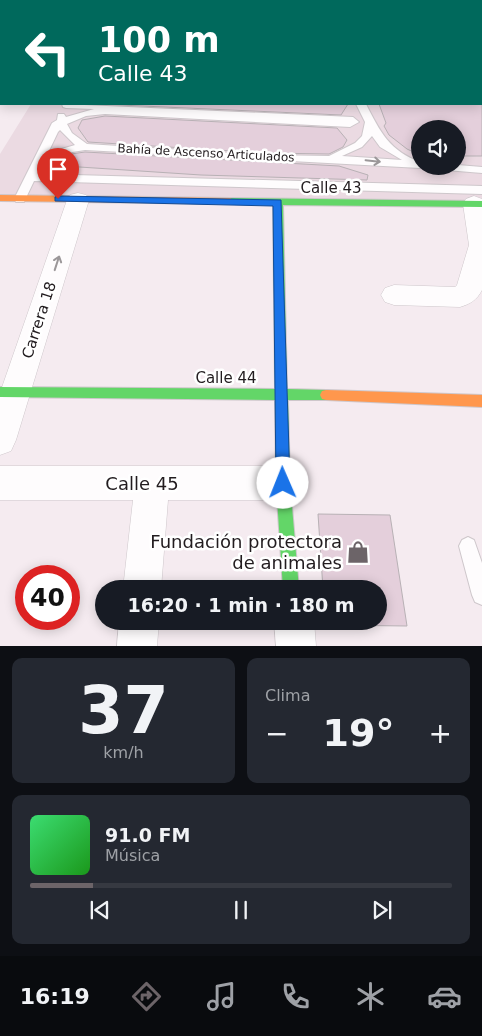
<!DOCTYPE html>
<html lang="es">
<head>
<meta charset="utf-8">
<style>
  :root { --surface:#171b24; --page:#242831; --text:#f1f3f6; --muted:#9ea1a6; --line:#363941; --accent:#6c6468 }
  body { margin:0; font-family:"DejaVu Sans",sans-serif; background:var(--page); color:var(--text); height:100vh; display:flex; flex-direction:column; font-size:19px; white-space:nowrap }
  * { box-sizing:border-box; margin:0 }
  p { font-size:16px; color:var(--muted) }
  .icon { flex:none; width:28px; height:28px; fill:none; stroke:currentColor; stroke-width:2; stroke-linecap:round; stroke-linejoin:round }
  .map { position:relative; height:646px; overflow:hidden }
  .details { display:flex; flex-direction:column; gap:12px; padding:12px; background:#0d0f14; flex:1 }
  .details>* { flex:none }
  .top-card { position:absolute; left:0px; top:0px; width:482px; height:105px; box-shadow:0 2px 12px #0003; background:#00695c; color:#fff; overflow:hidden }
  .fabs { position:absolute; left:411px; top:120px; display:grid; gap:10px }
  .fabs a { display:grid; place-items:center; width:55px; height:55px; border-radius:50%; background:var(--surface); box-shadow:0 2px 12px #0003; font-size:25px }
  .speed { position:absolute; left:15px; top:565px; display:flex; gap:10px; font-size:25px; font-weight:700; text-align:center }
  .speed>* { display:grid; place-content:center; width:65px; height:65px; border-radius:50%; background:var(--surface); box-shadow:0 2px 12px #0003; line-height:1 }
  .speed .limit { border:8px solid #d22; background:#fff; color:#111 }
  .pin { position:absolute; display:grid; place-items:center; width:42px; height:42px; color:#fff; margin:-51px -21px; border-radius:50% 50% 50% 0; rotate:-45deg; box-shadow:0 0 5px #0007 }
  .pin .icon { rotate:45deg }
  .me { position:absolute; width:55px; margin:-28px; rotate:359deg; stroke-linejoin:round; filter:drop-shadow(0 0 4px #0008) }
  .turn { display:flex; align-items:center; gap:18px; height:105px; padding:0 15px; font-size:22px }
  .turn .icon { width:65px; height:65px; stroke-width:2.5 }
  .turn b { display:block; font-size:35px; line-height:42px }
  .big { font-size:38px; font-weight:600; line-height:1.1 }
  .details .tile { flex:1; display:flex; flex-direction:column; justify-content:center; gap:8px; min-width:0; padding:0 18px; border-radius:10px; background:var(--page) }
  .details .dial { align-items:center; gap:0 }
  .dial b { font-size:65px; line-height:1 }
  .song { display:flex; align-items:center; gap:15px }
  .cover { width:60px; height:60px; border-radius:8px; background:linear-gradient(135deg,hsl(140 70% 55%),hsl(120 70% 35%)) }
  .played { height:5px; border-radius:2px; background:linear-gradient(90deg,var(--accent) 15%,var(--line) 15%) }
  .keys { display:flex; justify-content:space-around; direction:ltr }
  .heat { display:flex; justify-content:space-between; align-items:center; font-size:28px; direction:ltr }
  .details .tiles { flex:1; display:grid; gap:12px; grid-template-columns:1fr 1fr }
  .tile:last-child { grid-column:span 2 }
  .trip { position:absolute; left:95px; top:580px; width:292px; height:50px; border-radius:25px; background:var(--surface); box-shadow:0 2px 12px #0003; font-weight:600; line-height:50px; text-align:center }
  .menu { display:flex; height:80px; justify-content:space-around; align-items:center; background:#090b0e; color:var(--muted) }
  .menu .icon { width:35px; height:35px }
  .menu .selected { color:var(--accent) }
  .menu b { font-size:22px; color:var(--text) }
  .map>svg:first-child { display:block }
</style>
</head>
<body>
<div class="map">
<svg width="482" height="646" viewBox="0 0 482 646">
  <rect width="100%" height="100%" fill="#f5ebf0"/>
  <path fill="#ebdae2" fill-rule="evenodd" d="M 334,0 L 482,0 L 482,204 L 0,198 L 0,154 L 31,104 L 481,104 L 481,1 ZM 420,129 L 458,129 L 458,166 L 420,166 Z"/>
  <path fill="#e4cfdb" stroke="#b8b1b5" d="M 98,104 L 348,104 L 341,115 Z
    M 379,104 L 482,104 L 482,156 L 458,156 L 458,129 L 420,129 L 420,155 L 407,149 L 389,135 L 384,126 L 386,123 Z
    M 105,116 L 337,128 L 347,140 L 343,147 L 329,154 L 265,153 L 88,142 L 78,128 L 82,120 Z
    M 85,152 L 339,166 L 368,175 L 367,180 L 201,175 L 49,165 L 71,154 Z
    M 318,514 L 390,515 L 407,626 L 326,625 L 326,621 L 379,621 L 379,589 L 323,589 Z"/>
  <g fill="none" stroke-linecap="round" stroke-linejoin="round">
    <defs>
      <path id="lane" d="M 0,87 L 1,87 L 1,93 L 0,93 Z
        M 62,104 L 353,117 L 359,122 L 350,127 L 105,114 L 86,116 L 67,124 L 72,133 L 87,144 L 265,155 L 329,156 L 355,143 L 362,136 L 365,122 L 356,104 L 366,104 C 380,132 390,151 420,162 L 420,166 L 424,166 L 420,168 L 85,150 L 66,153 L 43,163 L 38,174 L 482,186 L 482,194 L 34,181 L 24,202 L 16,202 L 14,199 L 52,123 L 57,120 L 58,114 L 64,114 L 66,117 L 94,109 L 66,108 L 63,107 ZM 60,130 L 75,145 L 48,153 L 58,132 ZM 372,136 L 380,147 L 402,160 L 342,156 L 362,147 Z
        M 458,165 L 482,167 L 482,173 L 434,169 L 429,166 Z
        M 468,537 L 474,540 L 482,563 L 482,605 L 475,602 L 472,595 L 459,546 L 462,540 Z"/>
      <path id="street" d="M 78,193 L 86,195 L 89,200 L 16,440 L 11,451 L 0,455 L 0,393 L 67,200 L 70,195 Z
        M 474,196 L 482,199 L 482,290 C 477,300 470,304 460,307 L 394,305 L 385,302 L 381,295 L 385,288 L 394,285 L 455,287 L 457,285 L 469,245 L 463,204 L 466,199 Z
        M 0,466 L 283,466 L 295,471 L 300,483 L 295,495 L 283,500 L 168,500 L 161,589 L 123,589 L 133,500 L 0,500 Z
        M 119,621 L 159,621 L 157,646 L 117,646 Z
        M 274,621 L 314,621 L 316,646 L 276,646 Z"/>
      <path id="fast" d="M 230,198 L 482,201 L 482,207 L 283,205 L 287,389 L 326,390 L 330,391 L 332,395 L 330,399 L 326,400 L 288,400 L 290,483 L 299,589 L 283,589 L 276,483 L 275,400 L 0,397 L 0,387 L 275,389 L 273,205 L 227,203 L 225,201 Z"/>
      <path id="slow" d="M 0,195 L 230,198 L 235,201 L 230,204 L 0,201 Z
        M 326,390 L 482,395 L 482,407 L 326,400 L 322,399 L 320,395 L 322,391 Z"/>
    </defs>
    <use href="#lane" stroke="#cec7cb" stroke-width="2"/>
    <use href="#street" stroke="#cec7cb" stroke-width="1"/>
    <use href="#fast" stroke="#cec7cb" stroke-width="2"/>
    <use href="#slow" stroke="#cec7cb" stroke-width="2"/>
    <use href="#lane" fill="#fefcfd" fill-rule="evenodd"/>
    <use href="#street" fill="#fefcfd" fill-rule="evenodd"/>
    <use href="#fast" fill="#63d668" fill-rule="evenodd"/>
    <use href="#slow" fill="#ff974d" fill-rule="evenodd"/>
  </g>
  <defs><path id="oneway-shaft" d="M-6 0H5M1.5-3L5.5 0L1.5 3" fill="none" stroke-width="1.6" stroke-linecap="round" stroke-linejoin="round" transform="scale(1.25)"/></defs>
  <g stroke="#9b9799">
    <use href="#oneway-shaft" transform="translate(373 161) rotate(6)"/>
    <use href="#oneway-shaft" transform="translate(57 263) rotate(-72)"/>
  </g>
  <path fill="#1a73e8" stroke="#114b97" d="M 58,196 L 281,200 L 290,483 L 288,488 L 283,490 L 278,488 L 276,483 L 273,206 L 55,201 L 55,197 Z"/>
  <defs>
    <symbol id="shop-bare" viewBox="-9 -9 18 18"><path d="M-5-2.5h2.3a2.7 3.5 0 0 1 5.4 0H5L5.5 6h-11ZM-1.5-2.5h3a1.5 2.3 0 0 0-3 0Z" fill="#6c6468" stroke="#fff" stroke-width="2.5" paint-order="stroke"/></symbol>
  </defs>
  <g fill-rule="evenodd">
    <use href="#shop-bare" x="342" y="536" width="32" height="32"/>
  </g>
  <g text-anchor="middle" stroke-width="5" stroke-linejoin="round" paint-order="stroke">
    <g font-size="12" fill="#221c1f" stroke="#fff">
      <text transform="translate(206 153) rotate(3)" y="4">Bahía de Ascenso Articulados</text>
    </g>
    <g font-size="15" fill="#221c1f" stroke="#fff">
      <text x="331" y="193">Calle 43</text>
      <text transform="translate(39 320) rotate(-72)" y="5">Carrera 18</text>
      <text x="226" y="383">Calle 44</text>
    </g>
    <g font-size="18" fill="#221c1f" stroke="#fff">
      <text x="142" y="490">Calle 45</text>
    </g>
    <g font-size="18" fill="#221c1f" stroke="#fff" text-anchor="end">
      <text x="342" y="548">Fundación protectora<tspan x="342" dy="21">de animales</tspan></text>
    </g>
  </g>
</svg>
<div class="fabs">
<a><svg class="icon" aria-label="sound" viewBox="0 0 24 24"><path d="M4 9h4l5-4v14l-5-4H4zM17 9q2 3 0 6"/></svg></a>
</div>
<div class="speed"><div class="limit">40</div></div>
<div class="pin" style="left:58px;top:199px;background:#d93025"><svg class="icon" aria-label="arrive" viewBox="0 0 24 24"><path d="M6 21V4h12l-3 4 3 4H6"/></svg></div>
<svg class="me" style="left:283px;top:483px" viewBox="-20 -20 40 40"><circle r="19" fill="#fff"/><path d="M0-13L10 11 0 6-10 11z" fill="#1a73e8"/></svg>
<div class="trip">16:20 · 1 min · 180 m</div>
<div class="top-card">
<div class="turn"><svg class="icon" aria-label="left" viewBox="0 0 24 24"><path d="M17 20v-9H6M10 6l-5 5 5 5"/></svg><div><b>100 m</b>Calle 43</div></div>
</div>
</div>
<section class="details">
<div class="tiles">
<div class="tile dial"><b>37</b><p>km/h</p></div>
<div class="tile"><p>Clima</p>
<div class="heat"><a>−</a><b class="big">19°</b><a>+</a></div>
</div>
<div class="tile">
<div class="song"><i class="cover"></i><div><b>91.0 FM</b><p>Música</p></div></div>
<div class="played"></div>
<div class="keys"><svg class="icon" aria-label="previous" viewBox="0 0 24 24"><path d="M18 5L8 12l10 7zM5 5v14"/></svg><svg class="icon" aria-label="pause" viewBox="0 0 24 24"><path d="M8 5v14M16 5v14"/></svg><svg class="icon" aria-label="next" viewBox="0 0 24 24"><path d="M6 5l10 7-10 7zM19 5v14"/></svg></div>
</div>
</div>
</section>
<nav class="menu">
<b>16:19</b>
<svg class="icon selected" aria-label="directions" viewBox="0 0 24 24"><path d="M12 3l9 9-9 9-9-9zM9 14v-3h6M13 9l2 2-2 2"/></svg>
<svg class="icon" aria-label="music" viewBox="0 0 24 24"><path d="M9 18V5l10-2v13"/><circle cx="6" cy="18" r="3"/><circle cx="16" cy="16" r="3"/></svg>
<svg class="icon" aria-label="phone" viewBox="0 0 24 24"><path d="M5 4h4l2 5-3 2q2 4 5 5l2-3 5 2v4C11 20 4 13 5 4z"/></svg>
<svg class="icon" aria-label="climate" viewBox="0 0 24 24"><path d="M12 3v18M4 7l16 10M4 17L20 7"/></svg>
<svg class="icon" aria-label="car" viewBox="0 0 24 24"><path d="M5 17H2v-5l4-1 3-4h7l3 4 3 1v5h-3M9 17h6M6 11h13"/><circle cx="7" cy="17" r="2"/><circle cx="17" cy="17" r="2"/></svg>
</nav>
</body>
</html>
